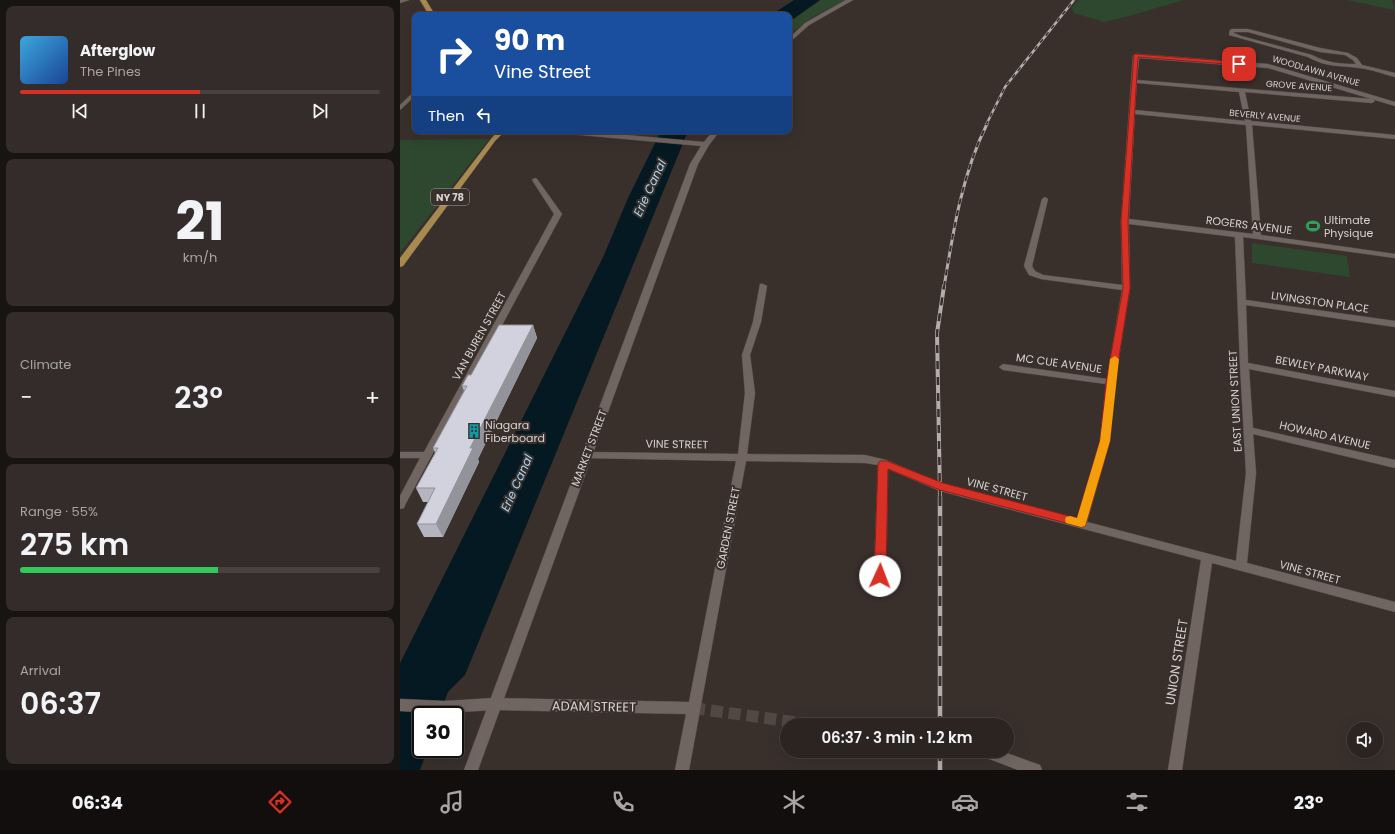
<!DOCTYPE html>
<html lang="en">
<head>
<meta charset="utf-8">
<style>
  :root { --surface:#2b2421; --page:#332c2a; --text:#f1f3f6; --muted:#a6a4a5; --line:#47413f; --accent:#d93025 }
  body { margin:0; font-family:Poppins,sans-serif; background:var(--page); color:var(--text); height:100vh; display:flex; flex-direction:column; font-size:15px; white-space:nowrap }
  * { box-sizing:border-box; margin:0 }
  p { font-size:13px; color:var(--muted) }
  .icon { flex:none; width:22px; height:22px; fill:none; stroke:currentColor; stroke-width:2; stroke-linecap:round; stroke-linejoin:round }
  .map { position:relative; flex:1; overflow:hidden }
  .panel { display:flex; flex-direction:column; gap:6px; padding:6px; background:#181412; width:400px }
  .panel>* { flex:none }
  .banner { position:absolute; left:12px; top:12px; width:380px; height:122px; border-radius:8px; box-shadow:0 4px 16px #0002,0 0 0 1px var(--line); background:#1a4fa0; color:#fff; overflow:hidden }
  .fabs { position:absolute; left:947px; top:722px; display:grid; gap:8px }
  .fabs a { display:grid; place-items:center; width:36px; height:36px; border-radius:50%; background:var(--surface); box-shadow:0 4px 16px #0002,0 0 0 1px var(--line); font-size:20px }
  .speed { position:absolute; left:12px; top:706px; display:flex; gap:8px; font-size:20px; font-weight:700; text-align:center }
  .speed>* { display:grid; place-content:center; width:52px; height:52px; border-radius:50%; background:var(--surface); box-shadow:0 4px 16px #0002,0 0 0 1px var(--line); line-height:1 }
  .speed .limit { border:2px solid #111; border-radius:6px; background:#fff; color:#111 }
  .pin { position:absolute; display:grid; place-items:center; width:34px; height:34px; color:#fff; margin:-17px; border-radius:8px; box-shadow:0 2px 6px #0006 }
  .me { position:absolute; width:44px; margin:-22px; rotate:2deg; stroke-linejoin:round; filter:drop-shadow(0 0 3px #0008) }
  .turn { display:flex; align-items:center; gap:14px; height:84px; padding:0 16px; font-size:18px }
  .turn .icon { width:52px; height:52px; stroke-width:2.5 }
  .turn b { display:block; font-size:28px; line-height:34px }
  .then { display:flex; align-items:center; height:38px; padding:0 16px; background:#0003; gap:8px; font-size:15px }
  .big { font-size:30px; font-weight:600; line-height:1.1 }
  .panel .tile { flex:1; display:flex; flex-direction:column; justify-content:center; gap:6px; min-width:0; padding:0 14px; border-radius:8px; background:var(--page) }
  .panel .dial { align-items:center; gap:0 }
  .dial b { font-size:52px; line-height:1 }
  .song { display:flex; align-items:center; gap:12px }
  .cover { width:48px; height:48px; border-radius:6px; background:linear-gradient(135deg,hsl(200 70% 55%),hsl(220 70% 35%)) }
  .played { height:4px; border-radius:2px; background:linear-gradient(90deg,var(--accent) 50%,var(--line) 50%) }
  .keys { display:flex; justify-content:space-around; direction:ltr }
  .heat { display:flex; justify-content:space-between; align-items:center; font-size:22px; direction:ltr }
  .charge { height:6px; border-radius:3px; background:linear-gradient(90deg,#34c759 55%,var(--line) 0) }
  .trip { position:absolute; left:380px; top:718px; width:234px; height:40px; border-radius:20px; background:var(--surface); box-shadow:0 4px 16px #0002,0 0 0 1px var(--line); font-weight:600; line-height:40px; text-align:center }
  .dock { display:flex; height:64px; justify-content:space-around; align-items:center; background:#110e0d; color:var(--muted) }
  .dock .icon { width:28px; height:28px }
  .dock .on { color:var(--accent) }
  .dock b { font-size:18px; color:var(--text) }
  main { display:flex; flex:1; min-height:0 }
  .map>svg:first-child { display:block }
</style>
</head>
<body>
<main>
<section class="panel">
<div class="tile">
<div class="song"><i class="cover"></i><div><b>Afterglow</b><p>The Pines</p></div></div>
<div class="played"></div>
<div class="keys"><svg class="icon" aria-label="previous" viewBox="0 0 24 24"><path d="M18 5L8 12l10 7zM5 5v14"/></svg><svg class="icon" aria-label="pause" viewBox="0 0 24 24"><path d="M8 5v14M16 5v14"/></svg><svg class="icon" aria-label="next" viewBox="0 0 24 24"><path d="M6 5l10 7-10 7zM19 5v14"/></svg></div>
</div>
<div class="tile dial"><b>21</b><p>km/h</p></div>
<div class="tile"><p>Climate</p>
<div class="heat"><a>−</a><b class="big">23°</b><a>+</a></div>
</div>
<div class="tile"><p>Range · 55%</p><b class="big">275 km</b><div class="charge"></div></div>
<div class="tile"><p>Arrival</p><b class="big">06:37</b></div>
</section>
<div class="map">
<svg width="995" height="770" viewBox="0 0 995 770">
  <rect width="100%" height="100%" fill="#39302c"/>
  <path fill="#2d482e" d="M 421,0 L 446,0 L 412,17 L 389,35 L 389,22 Z
    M 679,0 L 784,0 L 729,16 L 704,22 L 674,13 L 672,7 Z
    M 947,0 L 992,0 L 995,10 Z
    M 89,139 L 82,148 L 0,253 L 0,140 Z
    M 852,243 L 947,256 L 950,277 L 852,263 Z"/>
  <path fill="#051923" d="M 394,0 L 420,0 L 389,22 L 389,15 L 371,15 Z
    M 261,131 L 288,131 L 65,675 L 48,692 L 39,715 L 21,715 L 21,749 L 28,749 L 20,770 L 0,770 L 0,663 L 204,255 L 228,198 Z"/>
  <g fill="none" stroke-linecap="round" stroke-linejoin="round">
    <path stroke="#514844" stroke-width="12" stroke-dasharray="12 6" stroke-linecap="butt" d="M 293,708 L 416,725"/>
    <defs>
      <path id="street" d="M 832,29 L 848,29 L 920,48 L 948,53 L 957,58 L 962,65 L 995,73 L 995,77 C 983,74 971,69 959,68 C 938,65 928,68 908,57 L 829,35 L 830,30 ZM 834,32 L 848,32 L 920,52 L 945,55 L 953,60 L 956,64 C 940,64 927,63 912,55 L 841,36 L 834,33 Z
        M 736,54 L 868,64 L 995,102 L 995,106 L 868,68 L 739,58 L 737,80 L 972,99 L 975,101 L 972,103 L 845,92 L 851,121 L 995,135 L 995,139 L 852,125 L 861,235 L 995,254 L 995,258 L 843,237 L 846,300 L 995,321 L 995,327 L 846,305 L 848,363 L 995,391 L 995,397 L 849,369 L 853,428 L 995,460 L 995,468 L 853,434 L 856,473 L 847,563 L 995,602 L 995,612 L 812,563 L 782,770 L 768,770 L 801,560 L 540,491 L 488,469 L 486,576 L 484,579 L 480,581 L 476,579 L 474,576 L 478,465 L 465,463 L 346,461 L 289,770 L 275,770 L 286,714 L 94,710 L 44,713 L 0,711 L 0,699 L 44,701 L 94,698 L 289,702 L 336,461 L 186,458 L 183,457 L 181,455 L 183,453 L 186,452 L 338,454 L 345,393 L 342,355 L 353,322 L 360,284 L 363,284 L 367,286 L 361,322 L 350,355 L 355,393 L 347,454 L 465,455 L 486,460 L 543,484 L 677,519 L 700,441 L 706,384 L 603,370 L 599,367 L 603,364 L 707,379 L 722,290 L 641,279 L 629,275 L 624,266 L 642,199 L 645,197 L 648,199 L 632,266 L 635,271 L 643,275 L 722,285 L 721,221 L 733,56 ZM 737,83 L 839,92 L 845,121 L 735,110 ZM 735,114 L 846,125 L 853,234 L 729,219 ZM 729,224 L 835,237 L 840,365 L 846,473 L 836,561 L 687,522 L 710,441 L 715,382 L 730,288 Z
        M 15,91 L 15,96 L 0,110 L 0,105 Z
        M 135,178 L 137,179 L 162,214 L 5,505 L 4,508 L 0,509 L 0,496 L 20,458 L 0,458 L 0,452 L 24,452 L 154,214 L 132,180 Z
        M 577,751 L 601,751 L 640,765 L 642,770 L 618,770 L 579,755 Z"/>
      <path id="secondary" d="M 0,0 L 9,0 L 0,3 Z
        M 446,0 L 453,0 L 409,25 L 389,43 L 389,38 L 405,23 Z
        M 156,131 L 182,131 L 304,142 L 313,131 L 320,131 L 309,145 L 298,164 L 78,770 L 64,770 L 290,164 L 301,146 L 159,133 Z"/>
      <path id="primary" d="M 20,0 L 26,0 L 35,15 L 29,15 Z
        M 98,131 L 105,131 L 95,141 L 3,266 L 0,267 L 0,258 L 91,139 Z"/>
    </defs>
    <use href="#street" stroke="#544c48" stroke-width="1"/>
    <use href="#secondary" stroke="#544c48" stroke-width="1"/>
    <use href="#primary" stroke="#544c48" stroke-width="1"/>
    <use href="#street" fill="#706561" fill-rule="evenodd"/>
    <use href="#secondary" fill="#706561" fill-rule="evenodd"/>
    <use href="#primary" fill="#a88a4f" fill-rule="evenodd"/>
    <defs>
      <path id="rail-far3" d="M 586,125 L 605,87 L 674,0"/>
      <path id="rail-far2" d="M 544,287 C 553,232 562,174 587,124"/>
      <path id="rail-far1" d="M 540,497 L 537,333 L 544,286"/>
      <path id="rail" d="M 540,496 L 540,725
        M 540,751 L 540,770"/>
    </defs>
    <use href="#rail-far3" stroke="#b4adaa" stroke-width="2.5"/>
    <use href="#rail-far2" stroke="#b4adaa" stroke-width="3"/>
    <use href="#rail-far1" stroke="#b4adaa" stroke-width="4"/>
    <use href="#rail" stroke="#b4adaa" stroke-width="4.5"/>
    <use href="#rail-far3" stroke="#39302c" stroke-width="1.5" stroke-dasharray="4.5" stroke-linecap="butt"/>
    <use href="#rail-far2" stroke="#39302c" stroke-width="2" stroke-dasharray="6" stroke-linecap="butt"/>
    <use href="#rail-far1" stroke="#39302c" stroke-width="2.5" stroke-dasharray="8" stroke-linecap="butt"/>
    <use href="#rail" stroke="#39302c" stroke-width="3" stroke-dasharray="10" stroke-linecap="butt"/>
  </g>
  <path fill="#b4b5be" d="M 133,325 L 137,338 L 78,459 L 79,462 L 43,537 L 24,537 L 17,524 L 28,502 L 23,502 L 16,488 L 35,453 L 33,448 L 64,391 L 62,386 L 71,375 Z"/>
  <path fill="#92939b" d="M 133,325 L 137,338 L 78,459 L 79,462 L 43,537 L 36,524 L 70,448 Z"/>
  <path fill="#d1d2dd" stroke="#92939b" d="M 99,325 L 133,325 L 70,448 L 73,448 L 36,524 L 17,524 L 35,488 L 16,488 L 38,448 L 33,448 L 67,386 L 62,386 L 68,375 L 71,375 Z"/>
  <path fill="#d93025" stroke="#8d1f18" d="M 734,54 L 839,62 L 841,64 L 839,65 L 738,57 L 728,221 L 730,288 L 715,382 L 710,441 L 686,523 L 685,526 L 681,527 L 540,490 L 488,469 L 486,576 L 484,579 L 480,580 L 476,579 L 474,576 L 478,464 L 480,461 L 487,461 L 543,483 L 677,518 L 700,441 L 706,382 L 723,288 L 721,221 Z"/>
  <path fill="#f59e0b" d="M 715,356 L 719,359 L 710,441 L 686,523 L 685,526 L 681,527 L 666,523 L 665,520 L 666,517 L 670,516 L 677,518 L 700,441 L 710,359 Z"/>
  <defs>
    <symbol id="stadium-bare" viewBox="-9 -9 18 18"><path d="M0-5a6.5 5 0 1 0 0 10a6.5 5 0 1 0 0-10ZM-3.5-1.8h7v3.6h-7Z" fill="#2e9e5b" stroke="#39302c" stroke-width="2.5" paint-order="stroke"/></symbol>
    <symbol id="building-bare" viewBox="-9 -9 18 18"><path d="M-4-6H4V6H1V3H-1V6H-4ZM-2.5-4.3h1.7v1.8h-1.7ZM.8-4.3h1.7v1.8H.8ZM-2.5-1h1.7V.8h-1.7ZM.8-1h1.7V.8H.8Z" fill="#0f9aa8" stroke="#39302c" stroke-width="2.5" paint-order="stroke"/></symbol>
  </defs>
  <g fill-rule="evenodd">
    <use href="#stadium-bare" x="903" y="216" width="20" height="20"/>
    <use href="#building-bare" x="64" y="421" width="20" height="20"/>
  </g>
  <g text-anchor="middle" stroke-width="4" stroke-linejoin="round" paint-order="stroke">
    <g font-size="9" fill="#d8d2cf" stroke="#39302c">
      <text transform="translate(916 71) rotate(16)" y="3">WOODLAWN AVENUE</text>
      <text transform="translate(899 86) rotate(4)" y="3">GROVE AVENUE</text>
      <text transform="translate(865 116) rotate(5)" y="3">BEVERLY AVENUE</text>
    </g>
    <rect fill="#39302c" stroke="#a8a19e" stroke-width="1" x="31" y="189" width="38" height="16" rx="3"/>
    <g font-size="10" font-weight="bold" fill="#d8d2cf">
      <text x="50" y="201">NY 78</text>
    </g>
    <g font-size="11" fill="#d8d2cf" stroke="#39302c" text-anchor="start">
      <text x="924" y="224">Ultimate<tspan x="924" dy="13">Physique</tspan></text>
      <text x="85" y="429">Niagara<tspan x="85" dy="13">Fiberboard</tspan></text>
    </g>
    <g font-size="11" fill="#d8d2cf" stroke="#39302c">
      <text transform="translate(849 225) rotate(7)" y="4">ROGERS AVENUE</text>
      <text transform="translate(920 302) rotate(8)" y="4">LIVINGSTON PLACE</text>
      <text transform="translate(79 336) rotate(-61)" y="4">VAN BUREN STREET</text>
      <text transform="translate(659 363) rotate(8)" y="4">MC CUE AVENUE</text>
      <text transform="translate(922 368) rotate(11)" y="4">BEWLEY PARKWAY</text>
      <text transform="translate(835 401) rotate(-93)" y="4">EAST UNION STREET</text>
      <text transform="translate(925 435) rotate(13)" y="4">HOWARD AVENUE</text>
      <text transform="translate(277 444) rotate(1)" y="4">VINE STREET</text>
      <text transform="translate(189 448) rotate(-69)" y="4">MARKET STREET</text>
      <text transform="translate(597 489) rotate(15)" y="4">VINE STREET</text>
      <text transform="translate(328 528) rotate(-79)" y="4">GARDEN STREET</text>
      <text transform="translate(910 572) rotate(15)" y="4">VINE STREET</text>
    </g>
    <g font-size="12" font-style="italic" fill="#a4d7f6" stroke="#39302c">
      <text transform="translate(250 188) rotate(-65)" y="4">Erie Canal</text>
      <text transform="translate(117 483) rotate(-66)" y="4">Erie Canal</text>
    </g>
    <g font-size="13" fill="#d8d2cf" stroke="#39302c">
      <text transform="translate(776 662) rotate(-81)" y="5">UNION STREET</text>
      <text transform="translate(194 706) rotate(1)" y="5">ADAM STREET</text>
    </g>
  </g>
</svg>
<div class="fabs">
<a><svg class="icon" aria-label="sound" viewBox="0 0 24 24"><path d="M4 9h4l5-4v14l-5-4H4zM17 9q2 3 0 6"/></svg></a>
</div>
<div class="speed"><div class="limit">30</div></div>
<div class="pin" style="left:839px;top:64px;background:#d93025"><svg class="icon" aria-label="arrive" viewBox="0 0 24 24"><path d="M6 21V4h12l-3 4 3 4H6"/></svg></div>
<svg class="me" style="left:480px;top:576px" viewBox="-20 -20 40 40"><circle r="19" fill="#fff"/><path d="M0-13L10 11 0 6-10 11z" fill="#d93025"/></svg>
<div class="trip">06:37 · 3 min · 1.2 km</div>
<div class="banner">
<div class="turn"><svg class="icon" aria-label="right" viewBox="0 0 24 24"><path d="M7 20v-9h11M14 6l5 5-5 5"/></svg><div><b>90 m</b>Vine Street</div></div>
<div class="then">Then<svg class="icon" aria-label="left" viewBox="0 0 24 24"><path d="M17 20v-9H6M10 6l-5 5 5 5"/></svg></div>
</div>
</div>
</main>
<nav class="dock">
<b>06:34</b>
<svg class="icon on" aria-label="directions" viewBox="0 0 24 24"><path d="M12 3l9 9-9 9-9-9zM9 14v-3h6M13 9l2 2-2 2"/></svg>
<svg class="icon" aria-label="music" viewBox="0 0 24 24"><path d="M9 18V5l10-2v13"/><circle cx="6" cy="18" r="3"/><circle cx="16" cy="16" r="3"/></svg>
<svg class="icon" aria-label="phone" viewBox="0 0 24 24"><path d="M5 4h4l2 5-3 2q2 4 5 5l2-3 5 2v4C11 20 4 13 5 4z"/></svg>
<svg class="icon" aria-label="climate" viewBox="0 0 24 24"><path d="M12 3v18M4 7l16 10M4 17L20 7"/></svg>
<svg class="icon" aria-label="car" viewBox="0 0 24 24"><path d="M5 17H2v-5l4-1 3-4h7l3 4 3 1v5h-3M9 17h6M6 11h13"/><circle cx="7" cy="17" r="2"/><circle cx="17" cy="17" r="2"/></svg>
<svg class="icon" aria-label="filters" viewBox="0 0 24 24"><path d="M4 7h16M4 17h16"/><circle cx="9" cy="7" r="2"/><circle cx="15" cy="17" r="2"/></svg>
<b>23°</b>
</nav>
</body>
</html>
